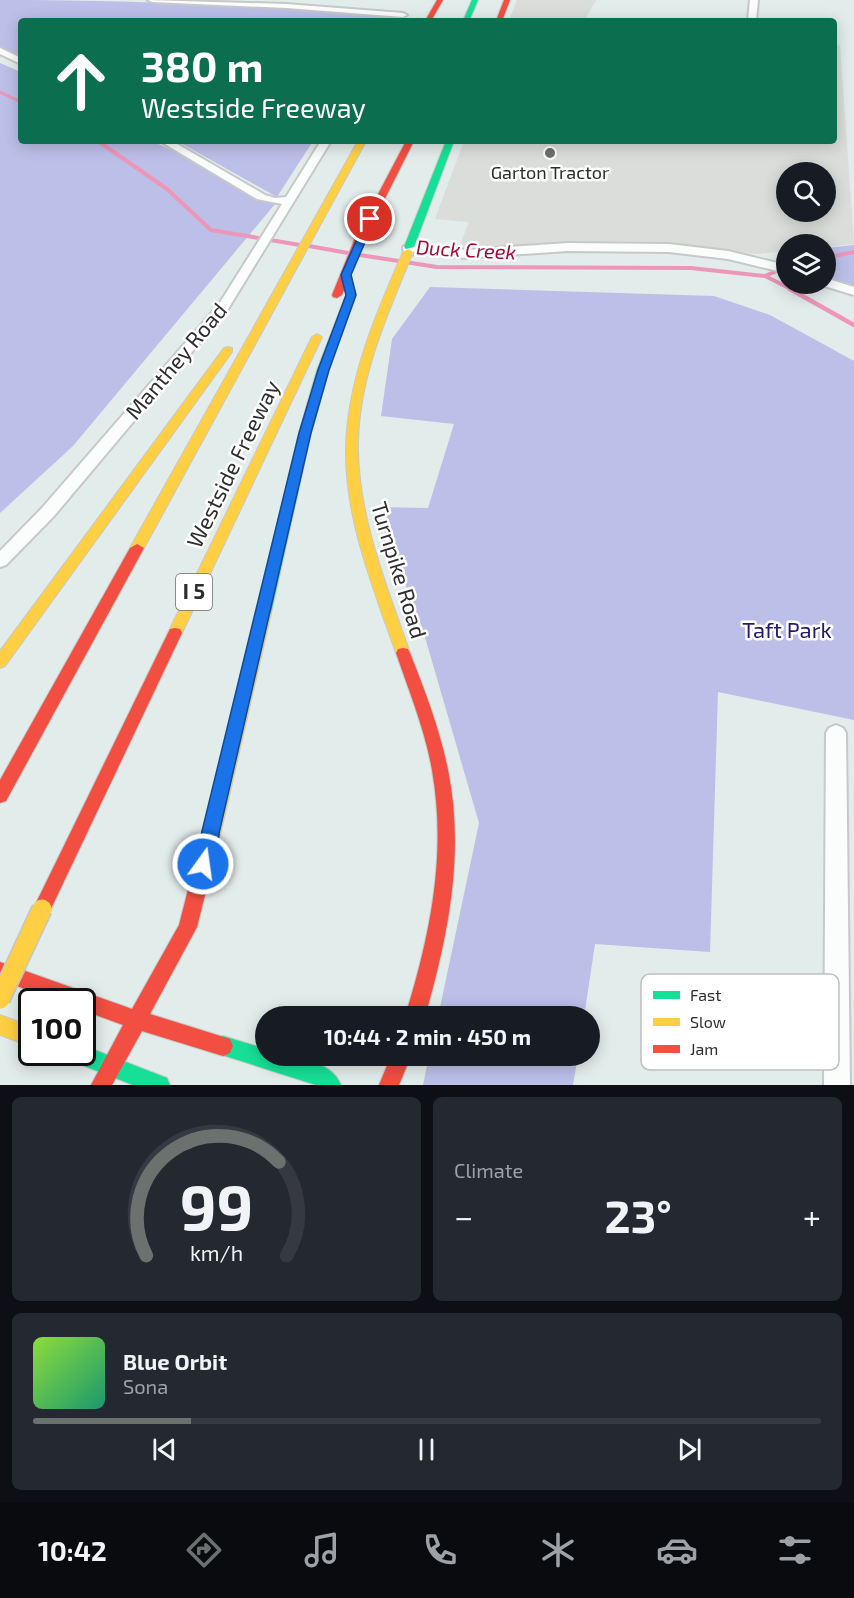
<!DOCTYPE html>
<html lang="en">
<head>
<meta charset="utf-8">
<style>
  :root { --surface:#171b24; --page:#242831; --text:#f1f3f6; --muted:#9ea1a6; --line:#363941; --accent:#6c706f }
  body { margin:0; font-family:"Exo 2",sans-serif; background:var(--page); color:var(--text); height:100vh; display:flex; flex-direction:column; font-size:22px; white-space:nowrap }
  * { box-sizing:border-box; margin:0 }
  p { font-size:20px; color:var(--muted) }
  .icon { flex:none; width:33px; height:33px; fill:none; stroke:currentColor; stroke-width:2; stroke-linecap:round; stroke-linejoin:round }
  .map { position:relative; height:1085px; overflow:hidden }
  .drawer { display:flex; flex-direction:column; gap:12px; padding:12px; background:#0d0f14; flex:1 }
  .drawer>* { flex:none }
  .top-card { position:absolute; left:18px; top:18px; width:819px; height:126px; border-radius:6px; box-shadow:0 3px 15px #0003; background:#0b6e4f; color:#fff; overflow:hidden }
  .tools { position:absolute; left:776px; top:162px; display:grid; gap:12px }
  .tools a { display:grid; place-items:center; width:60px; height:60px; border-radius:50%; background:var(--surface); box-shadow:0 3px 15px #0003; font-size:30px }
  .speed { position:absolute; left:18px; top:988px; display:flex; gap:12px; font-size:30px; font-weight:700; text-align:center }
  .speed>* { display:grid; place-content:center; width:78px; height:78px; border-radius:50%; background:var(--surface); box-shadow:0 3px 15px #0003; line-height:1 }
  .speed .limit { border:3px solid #111; border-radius:9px; background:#fff; color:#111 }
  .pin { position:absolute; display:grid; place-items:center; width:51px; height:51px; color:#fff; margin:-26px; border:3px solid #fff; border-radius:50%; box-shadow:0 2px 6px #0007 }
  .me { position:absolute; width:66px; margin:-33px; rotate:14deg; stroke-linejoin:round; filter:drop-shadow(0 0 4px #0008) }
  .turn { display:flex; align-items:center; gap:21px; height:126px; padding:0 24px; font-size:27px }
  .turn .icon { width:78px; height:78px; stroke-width:2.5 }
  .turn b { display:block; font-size:42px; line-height:51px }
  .big { font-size:45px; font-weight:700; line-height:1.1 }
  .drawer .card { flex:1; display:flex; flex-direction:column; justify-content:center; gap:9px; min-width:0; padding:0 21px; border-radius:9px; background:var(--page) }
  .drawer .dial { align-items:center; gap:0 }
  .dial svg { height:156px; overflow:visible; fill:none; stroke:var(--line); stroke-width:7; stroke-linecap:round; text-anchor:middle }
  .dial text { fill:var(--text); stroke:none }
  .song { display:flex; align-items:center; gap:18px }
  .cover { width:72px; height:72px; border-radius:9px; background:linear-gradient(135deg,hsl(90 70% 55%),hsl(160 70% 35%)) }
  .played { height:6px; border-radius:3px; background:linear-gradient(90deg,var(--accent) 20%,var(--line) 20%) }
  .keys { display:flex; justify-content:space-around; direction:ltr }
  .heat { display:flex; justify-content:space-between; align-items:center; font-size:33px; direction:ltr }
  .drawer .tiles { flex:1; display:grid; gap:12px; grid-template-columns:1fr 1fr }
  .card:last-child { grid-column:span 2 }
  .trip { position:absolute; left:255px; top:1006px; width:345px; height:60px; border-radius:30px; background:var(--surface); box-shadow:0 3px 15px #0003; font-weight:700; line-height:60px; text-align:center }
  .dock { display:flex; height:96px; justify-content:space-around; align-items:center; background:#090b0e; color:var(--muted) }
  .dock .icon { width:42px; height:42px }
  .dock .active { color:var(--accent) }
  .dock b { font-size:27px; color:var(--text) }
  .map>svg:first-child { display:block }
</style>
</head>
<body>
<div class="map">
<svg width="854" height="1085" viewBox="0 0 854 1085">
  <rect width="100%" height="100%" fill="#e2ecea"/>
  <path fill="#daddd9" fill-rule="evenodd" d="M 517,0 L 596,0 L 584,21 L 509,21 Z
    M 834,44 L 840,45 L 854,244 L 825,247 L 825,244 L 786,244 L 786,251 L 757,254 L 659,245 L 456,255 L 469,222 L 435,219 L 464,141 L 834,141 ZM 786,172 L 825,172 L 825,212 L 786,212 Z"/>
  <path fill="#bcbfe8" d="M 0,0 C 132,0 262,6 393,16 L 390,21 L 21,21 L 21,58 L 0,48 Z
    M 0,63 L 21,72 L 21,141 L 152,141 L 208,167 L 275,204 L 73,446 L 0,513 Z
    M 177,141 L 313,141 L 277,197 Z
    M 854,245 L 854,291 L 825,283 L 825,248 Z
    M 430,287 L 714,296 L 770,315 L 854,361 L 854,720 L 718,692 L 710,952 L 595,944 L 584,1017 L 438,1017 L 479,823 L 422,627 L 375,507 L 428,508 L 454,424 L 381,416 L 392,339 Z
    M 429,1056 L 578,1056 L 573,1085 L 423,1085 Z"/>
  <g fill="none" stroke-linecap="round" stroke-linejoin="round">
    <path stroke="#ed96b8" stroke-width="3" d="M 0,92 L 21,102"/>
    <path stroke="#ed96b8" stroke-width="4" d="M 98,141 L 167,189 L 211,230 L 300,245
      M 309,246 L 348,253
      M 360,255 L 437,267 L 691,268 L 765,276 L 793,290
      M 825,258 L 854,252
      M 765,276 L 786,267"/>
    <path stroke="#ed96b8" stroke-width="4.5" d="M 790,289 L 854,325"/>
    <defs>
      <path id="street" d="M 148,0 L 286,4 L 403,13 L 407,15 L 403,17 L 286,8 L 152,2 Z
        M 750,0 L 758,0 L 756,21 L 748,21 Z
        M 0,48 L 21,58 L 21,64 L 0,54 Z
        M 160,141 L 172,141 L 265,195 L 275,198 L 286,197 L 321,141 L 331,141 L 228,309 L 54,516 L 6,565 L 0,567 L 0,551 L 42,508 L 219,304 L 282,204 L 257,199 Z
        M 409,243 L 466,250 L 568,243 L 669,244 L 728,251 L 786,265 L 786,273 L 728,259 L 669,252 L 568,251 L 466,258 L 414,251 L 412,255 L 404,255 L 403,247 Z
        M 825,278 L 854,287 L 854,295 L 821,285 L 825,284 Z
        M 836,725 L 843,728 L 846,733 L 850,1085 L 824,1085 L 826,733 L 829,728 Z"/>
      <path id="fast" d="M 472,0 L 478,0 L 469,21 L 463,21 Z
        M 446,141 L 454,141 L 414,247 L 406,249 L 404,247 Z
        M 346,272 L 351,275 L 356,295 L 329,370 L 311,433 L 271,613 L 269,617 L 259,617 L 257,613 L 299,433 L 317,370 L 346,295 L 341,275 Z
        M 223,1036 L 266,1049 L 266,1056 C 290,1056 331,1059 341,1085 L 316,1085 L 216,1053 L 213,1046 L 216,1039 Z
        M 82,1045 L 167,1078 L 170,1085 L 133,1085 L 69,1060 L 66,1053 L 82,1053 Z"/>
      <path id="slow" d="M 358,141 L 366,141 L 144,548 L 137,552 L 132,551 L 130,548 Z
        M 408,249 L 413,252 C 387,315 357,380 358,450 C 359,520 387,587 410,653 L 408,657 L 398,657 L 396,653 C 373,587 345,519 346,449 C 347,380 376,314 403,252 Z
        M 317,334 L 322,337 L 182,633 L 180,637 L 170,637 L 168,633 L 312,337 Z
        M 228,347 L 232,348 L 232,352 L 5,666 L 0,668 L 0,651 L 224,348 Z
        M 264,608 L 269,609 L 271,613 L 220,835 L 217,840 L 211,842 L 205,840 L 202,835 L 257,613 L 259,609 Z
        M 0,1015 L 32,1027 L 32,1047 L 0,1035 Z"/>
      <path id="jam" d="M 437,0 L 443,0 L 431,21 L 425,21 Z
        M 504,0 L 510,0 L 502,21 L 496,21 Z
        M 406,141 L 414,141 L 365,238 L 342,295 L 337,298 L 333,297 L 332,295 L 355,238 Z
        M 137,544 L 144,548 L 6,801 L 0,803 L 0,780 L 130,548 Z
        M 175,628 L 180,629 L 182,633 L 48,915 L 42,917 L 36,915 L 33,909 L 36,903 L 168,633 L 170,629 Z
        M 403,648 L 408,649 L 410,653 C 425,691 440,730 448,770 C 465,854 448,936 425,1017 L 405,1017 C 430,936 447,855 432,770 C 425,730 409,691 396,653 L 398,649 Z
        M 211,828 L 217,830 L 220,835 L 197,927 L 150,1014 L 230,1039 L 233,1046 L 230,1053 L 223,1056 L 142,1031 L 112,1085 L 91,1085 L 123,1025 L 82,1010 L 82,1002 L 61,1002 L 0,980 L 0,962 L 132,1009 L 179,925 L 202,835 L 205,830 Z
        M 391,1056 L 411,1056 L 399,1085 L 379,1085 Z"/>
    </defs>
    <use href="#street" stroke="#c7c9c8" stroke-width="4"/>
    <use href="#fast" stroke="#c7c9c8" stroke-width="2"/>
    <use href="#slow" stroke="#c7c9c8" stroke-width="2"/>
    <use href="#jam" stroke="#c7c9c8" stroke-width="2"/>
    <use href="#street" fill="#fbfcfc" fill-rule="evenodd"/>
    <use href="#fast" fill="#16e098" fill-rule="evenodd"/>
    <use href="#slow" fill="#ffcf43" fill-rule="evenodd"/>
    <use href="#jam" fill="#f24e42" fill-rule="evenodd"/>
    <defs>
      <path id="slow-bridge" d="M 0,999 L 42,909"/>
    </defs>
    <use href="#slow-bridge" stroke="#c3c6c6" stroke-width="22" stroke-linecap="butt"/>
    <use href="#slow-bridge" stroke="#ffcf43" stroke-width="19"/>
  </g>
  <path fill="#1a73e8" stroke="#114b97" stroke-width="1.5" d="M 370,216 L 375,219 L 351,275 L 356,295 L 329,370 L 311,433 L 212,864 L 210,870 L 203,872 L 197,870 L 194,864 L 299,433 L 318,370 L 346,295 L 341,275 L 366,219 Z"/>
  <circle fill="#6c706f" stroke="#fff" stroke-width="2" cx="550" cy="153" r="6"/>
  <g text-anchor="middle" stroke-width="5" stroke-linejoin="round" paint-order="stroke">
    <g font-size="18" fill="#2d2d2d" stroke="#fff">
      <text x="550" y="179">Garton Tractor</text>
    </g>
    <g font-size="20" font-style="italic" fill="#a40a39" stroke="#fff">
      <text transform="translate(466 250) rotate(3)" y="7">Duck Creek</text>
    </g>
    <rect fill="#fff" stroke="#6c6c6c" stroke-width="1.5" x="176" y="574" width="36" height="36" rx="4.5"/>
    <g font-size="21" font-weight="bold" fill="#2d2d2d">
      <text x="194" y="599">I 5</text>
    </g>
    <g font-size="22" fill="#2d2d2d" stroke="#fff">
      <text transform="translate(176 361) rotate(-50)" y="8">Manthey Road</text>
      <text transform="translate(233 464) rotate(-64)" y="8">Westside Freeway</text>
      <text transform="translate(399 570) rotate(73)" y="8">Turnpike Road</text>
    </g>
    <g font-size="22" fill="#25196e" stroke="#fff">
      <text x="787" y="638">Taft Park</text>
    </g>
  </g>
  <rect x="641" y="974" width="198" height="96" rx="9" fill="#fff" stroke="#c0c0c0" stroke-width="1.5"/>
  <rect x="653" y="991" width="27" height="8" fill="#16e098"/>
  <rect x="653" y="1018" width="27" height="8" fill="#ffcf43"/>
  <rect x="653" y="1045" width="27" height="8" fill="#f24e42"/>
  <g font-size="16" fill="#2d2d2d">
    <text x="690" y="1001">Fast</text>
    <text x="690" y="1028">Slow</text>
    <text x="690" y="1055">Jam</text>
  </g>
</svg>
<div class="tools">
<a><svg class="icon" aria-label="search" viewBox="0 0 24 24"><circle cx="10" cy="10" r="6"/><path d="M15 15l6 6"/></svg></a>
<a><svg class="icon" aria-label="layers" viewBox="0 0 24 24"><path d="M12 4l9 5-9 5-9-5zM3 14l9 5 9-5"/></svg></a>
</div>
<div class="speed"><div class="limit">100</div></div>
<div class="pin" style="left:370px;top:219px;background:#d93025"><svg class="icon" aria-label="arrive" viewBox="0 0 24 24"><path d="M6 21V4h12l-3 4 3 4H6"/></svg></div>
<svg class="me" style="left:203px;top:864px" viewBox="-20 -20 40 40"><circle r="17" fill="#1a73e8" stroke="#fff" stroke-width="3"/><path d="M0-11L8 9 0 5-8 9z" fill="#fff"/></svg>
<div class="trip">10:44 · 2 min · 450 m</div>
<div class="top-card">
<div class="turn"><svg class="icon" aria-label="ahead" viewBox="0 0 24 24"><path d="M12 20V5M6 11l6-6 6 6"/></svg><div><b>380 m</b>Westside Freeway</div></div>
</div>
</div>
<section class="drawer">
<div class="tiles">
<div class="card dial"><svg viewBox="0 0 100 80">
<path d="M14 69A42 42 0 1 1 86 69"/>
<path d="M14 69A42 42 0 0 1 82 21" stroke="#6c706f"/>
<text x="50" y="56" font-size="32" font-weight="700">99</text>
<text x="50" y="72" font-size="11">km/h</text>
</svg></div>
<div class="card"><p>Climate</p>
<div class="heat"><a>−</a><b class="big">23°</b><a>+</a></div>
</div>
<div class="card">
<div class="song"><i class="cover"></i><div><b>Blue Orbit</b><p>Sona</p></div></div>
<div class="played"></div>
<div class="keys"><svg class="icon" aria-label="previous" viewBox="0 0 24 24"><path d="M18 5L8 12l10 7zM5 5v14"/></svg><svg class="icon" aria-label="pause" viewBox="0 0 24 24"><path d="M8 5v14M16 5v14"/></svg><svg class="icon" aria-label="next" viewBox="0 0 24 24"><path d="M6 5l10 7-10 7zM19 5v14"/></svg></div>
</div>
</div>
</section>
<nav class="dock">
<b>10:42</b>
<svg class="icon active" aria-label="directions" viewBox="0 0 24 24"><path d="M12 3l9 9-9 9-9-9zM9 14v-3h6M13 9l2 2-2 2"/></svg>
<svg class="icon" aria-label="music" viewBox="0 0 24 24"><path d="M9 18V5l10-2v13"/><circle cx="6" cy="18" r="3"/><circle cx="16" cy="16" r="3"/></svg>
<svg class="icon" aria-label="phone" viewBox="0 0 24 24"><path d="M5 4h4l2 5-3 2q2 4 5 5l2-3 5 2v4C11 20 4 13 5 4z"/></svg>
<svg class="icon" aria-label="climate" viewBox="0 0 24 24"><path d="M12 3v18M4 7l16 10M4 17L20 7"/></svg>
<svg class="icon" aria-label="car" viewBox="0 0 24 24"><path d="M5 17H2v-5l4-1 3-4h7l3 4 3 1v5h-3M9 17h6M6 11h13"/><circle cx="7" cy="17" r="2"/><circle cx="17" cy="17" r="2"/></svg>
<svg class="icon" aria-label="filters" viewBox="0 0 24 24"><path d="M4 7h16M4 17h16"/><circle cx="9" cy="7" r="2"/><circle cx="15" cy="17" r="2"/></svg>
</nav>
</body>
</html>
